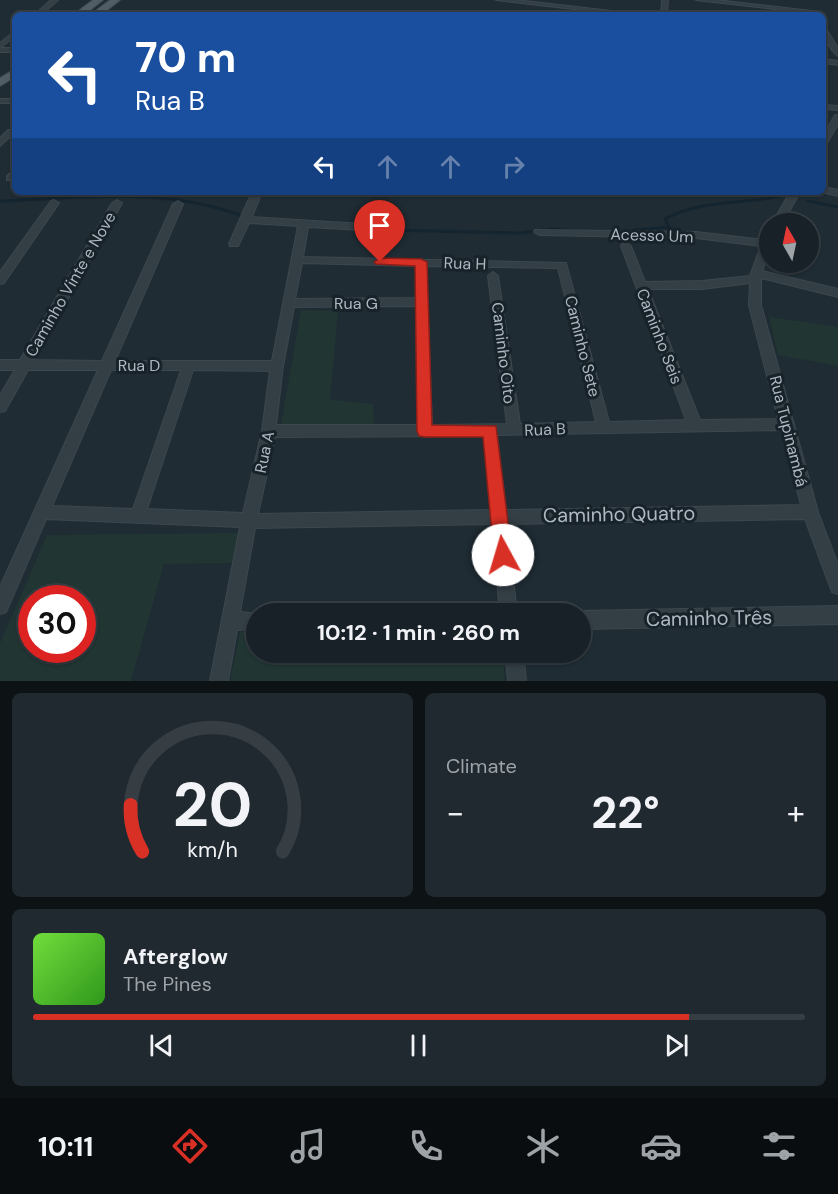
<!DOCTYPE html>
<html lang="en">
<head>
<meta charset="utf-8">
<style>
  :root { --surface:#172127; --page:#20292f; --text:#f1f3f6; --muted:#9ea3a7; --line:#363e44; --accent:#d93025 }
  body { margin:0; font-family:"DM Sans",sans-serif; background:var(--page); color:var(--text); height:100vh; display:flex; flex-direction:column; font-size:22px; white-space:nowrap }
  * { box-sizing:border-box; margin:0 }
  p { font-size:20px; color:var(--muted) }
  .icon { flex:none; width:33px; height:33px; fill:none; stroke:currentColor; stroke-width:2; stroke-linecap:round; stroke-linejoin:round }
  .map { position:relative; height:681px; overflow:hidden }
  .details { display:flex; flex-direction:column; gap:12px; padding:12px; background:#0d1215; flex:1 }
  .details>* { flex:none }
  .hud { position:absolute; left:12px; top:12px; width:814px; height:183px; border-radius:9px; box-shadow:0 2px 4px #0004,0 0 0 2px var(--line); background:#1a4fa0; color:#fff; overflow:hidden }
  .needle { width:39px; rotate:351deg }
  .buttons { position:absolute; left:759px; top:213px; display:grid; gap:12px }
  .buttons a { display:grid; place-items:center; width:60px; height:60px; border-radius:50%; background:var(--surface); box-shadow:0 2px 4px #0004,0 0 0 2px var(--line); font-size:30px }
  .speed { position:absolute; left:18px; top:585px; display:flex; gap:12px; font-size:30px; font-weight:700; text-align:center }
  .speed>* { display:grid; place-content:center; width:78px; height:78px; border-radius:50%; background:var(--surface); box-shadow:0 2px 4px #0004,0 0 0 2px var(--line); line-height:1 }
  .speed .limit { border:9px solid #d22; background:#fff; color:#111 }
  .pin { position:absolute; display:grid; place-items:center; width:51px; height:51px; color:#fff; margin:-62px -26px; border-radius:50% 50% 50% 0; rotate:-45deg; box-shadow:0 0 6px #0007 }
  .pin .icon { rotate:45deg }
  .me { position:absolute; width:66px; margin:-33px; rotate:354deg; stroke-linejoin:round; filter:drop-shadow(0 0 4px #0008) }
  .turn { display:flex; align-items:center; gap:21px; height:126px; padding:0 24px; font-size:27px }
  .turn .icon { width:78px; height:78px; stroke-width:2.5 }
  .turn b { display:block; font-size:42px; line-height:51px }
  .lanes { display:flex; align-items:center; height:57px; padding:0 24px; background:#0003; justify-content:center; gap:30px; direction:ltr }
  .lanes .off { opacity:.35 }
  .big { font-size:45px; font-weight:700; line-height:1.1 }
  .details .tile { flex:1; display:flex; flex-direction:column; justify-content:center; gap:9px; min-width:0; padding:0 21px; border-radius:9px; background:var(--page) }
  .details .dial { align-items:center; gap:0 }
  .dial svg { height:156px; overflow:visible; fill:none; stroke:var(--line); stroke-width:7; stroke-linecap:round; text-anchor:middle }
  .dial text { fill:var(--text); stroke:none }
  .song { display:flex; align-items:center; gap:18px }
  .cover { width:72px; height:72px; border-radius:9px; background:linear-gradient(135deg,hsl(100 70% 55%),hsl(110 70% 35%)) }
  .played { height:6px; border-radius:3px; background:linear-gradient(90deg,var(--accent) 85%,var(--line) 85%) }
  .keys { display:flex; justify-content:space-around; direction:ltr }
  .heat { display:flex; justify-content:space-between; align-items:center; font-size:33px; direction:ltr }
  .details .tiles { flex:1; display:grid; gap:12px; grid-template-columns:1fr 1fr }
  .tile:last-child { grid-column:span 2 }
  .trip { position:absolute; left:246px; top:603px; width:345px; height:60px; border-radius:30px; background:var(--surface); box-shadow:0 2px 4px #0004,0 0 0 2px var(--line); font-weight:700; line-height:60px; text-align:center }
  .menu { display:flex; height:96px; justify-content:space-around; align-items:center; background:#090d10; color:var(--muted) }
  .menu .icon { width:42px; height:42px }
  .menu .selected { color:var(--accent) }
  .menu b { font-size:27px; color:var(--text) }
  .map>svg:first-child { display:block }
</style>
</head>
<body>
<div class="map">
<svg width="838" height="681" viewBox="0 0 838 681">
  <rect width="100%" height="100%" fill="#1f2c34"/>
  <path fill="#213533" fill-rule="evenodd" d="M 301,310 L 338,311 L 330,400 L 373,404 L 374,424 L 281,425 Z
    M 769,317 L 838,327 L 838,366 L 778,355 Z
    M 240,533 L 234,563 L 164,564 L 131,681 L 0,681 L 0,643 L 47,535 ZM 32,598 L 82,598 L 82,650 L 32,650 Z
    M 240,632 L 256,632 L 256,652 L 503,653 L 505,681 L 230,681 Z"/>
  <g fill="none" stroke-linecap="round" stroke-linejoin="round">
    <path stroke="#142530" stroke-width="3" d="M 0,201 C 82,198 167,186 245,217
      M 808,201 L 838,207
      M 363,226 L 380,230 L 521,233 L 551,229 L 577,231
      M 626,231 L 669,227 L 665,219 C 704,198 742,206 783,195"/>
    <defs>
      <path id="minor" d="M 51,0 L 58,0 L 41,15 L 34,15 Z
        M 496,0 L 516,0 L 646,15 L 626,15 Z
        M 662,0 L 668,0 L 667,15 L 661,15 Z
        M 696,0 L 716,0 L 812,11 L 809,13 Z
        M 824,28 L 826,29 L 838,48 L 838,56 C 831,51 823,37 824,28 Z
        M 15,31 L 15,36 L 0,48 L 0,43 Z
        M 0,48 L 15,48 L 15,52 L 0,52 Z
        M 824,59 L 838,61 L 838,65 L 824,63 Z
        M 0,99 L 15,99 L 15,103 L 0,103 Z
        M 824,105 L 838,106 L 838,110 L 824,109 Z
        M 835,115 L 838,115 L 838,124 L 827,143 L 824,143 L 824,135 Z
        M 8,130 L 14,130 L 15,132 L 0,146 L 0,138 Z
        M 15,169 L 13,180 L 7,180 L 7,176 Z
        M 824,187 L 838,190 L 838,196 L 821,192 L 824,192 Z
        M 252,192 L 262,192 L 252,217 L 362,224 L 367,227 L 362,230 L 308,227 L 303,257 L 566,263 L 609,422 L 686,420 L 621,246 L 622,244 L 626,243 L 631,246 L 645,282 L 702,281 L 750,276 L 761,246 L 696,238 L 539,235 L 534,232 L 535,230 L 696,232 L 764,240 L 766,234 L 770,233 L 770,251 L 762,271 L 838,289 L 838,297 L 761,278 L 761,305 L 818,512 L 838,565 L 838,594 L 832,592 L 805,519 L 507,524 L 517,614 L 500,614 L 492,524 L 255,528 L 240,612 L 259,614 L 256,614 L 256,629 L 237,630 L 228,681 L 210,681 L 240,527 L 46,519 L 6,612 L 0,614 L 0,587 L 98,370 L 28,370 L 5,411 L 0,412 L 0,395 L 15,370 L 0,370 L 0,360 L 20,360 L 112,203 L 117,200 L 122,203 L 33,360 L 102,361 L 173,204 L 178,201 L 183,204 L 115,361 L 272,361 L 298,226 L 249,223 L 238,246 L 230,246 L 229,244 ZM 302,263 L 416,266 L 416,298 L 295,299 ZM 426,266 L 558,268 L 596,422 L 520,424 L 498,276 L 493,272 L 488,276 L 507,424 L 432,425 ZM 750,283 L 749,305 L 778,419 L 700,420 L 648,289 L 702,289 ZM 416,306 L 418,425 L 276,425 L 283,366 L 294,307 ZM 111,370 L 181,370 L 133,509 L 52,506 ZM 193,370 L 270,371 L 262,431 L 243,513 L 147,509 ZM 781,430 L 801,505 L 506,510 L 497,435 ZM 484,436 L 491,510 L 258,514 L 275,437 Z
        M 790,192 L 800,192 L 782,224 L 772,224 Z
        M 54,200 L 59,203 L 4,283 L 0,284 L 0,272 L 51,201 Z
        M 838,606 L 838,624 L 580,629 L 580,614 L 575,614 L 580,611 Z
        M 505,652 L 523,652 L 526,681 L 508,681 Z"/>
      <path id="primary" d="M 93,0 L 103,0 L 84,15 L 73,15 Z
        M 110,0 L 120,0 L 101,15 L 90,15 Z
        M 15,69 L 15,77 L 0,86 L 0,78 Z"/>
    </defs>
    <use href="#minor" stroke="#3c474e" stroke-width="2"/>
    <use href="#primary" stroke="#3c474e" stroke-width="2"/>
    <use href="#minor" fill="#333e45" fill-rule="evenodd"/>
    <use href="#primary" fill="#505d65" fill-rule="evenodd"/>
  </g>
  <path fill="#d93025" stroke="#8d1f18" stroke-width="1.5" d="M 380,258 L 421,259 L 427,262 L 432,425 L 496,426 L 512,555 L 509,561 L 503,564 L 497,561 L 494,555 L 483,437 L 425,437 L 419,436 L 417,431 L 415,266 L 376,264 L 374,262 Z"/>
  <g text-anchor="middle" stroke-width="6" stroke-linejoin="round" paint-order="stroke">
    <g font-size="16" fill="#acb9c2" stroke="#182229">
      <text transform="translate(652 235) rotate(2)" y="6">Acesso Um</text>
      <text transform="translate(465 263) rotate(2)" y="6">Rua H</text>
      <text transform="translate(70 284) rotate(-60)" y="6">Caminho Vinte e Nove</text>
      <text x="356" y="309">Rua G</text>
      <text transform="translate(660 336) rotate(69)" y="6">Caminho Seis</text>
      <text transform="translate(583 346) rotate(76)" y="6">Caminho Sete</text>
      <text transform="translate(504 353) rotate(83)" y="6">Caminho Oito</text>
      <text x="139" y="371">Rua D</text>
      <text transform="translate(545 429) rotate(-2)" y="6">Rua B</text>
      <text transform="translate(789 431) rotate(76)" y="6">Rua Tupinambá</text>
      <text transform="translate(264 452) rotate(-78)" y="6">Rua A</text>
    </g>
    <g font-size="20" fill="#acb9c2" stroke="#182229">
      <text transform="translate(619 514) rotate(-1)" y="7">Caminho Quatro</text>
      <text transform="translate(709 618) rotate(-1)" y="7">Caminho Três</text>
    </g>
  </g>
</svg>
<div class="buttons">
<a><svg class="needle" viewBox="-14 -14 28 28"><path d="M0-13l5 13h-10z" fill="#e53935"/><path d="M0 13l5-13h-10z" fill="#9ea3a7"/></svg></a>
</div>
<div class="speed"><div class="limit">30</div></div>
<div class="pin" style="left:380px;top:262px;background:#d93025"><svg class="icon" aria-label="arrive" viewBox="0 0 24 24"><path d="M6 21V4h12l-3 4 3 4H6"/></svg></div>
<svg class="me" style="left:503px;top:555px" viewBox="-20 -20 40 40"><circle r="19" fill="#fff"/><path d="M0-13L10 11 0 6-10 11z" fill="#d93025"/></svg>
<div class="trip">10:12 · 1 min · 260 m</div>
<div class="hud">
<div class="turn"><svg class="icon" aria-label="left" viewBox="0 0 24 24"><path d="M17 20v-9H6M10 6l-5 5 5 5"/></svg><div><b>70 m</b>Rua B</div></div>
<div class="lanes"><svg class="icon" aria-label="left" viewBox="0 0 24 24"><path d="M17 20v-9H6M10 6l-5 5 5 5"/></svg><svg class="icon off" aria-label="ahead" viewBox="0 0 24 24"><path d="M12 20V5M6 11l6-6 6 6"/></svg><svg class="icon off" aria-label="ahead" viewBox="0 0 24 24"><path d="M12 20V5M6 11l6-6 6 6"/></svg><svg class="icon off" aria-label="right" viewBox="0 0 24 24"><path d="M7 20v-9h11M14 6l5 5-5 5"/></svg></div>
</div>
</div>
<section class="details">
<div class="tiles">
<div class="tile dial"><svg viewBox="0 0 100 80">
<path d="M14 69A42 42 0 1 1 86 69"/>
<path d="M14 69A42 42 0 0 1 8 45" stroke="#d93025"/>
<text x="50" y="56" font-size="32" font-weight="700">20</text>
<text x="50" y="72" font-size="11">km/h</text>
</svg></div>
<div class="tile"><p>Climate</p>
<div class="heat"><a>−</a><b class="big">22°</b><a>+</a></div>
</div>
<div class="tile">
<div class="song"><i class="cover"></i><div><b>Afterglow</b><p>The Pines</p></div></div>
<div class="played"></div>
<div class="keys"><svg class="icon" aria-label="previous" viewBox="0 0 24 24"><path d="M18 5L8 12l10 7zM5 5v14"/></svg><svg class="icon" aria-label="pause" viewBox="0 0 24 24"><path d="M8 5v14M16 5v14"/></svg><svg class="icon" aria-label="next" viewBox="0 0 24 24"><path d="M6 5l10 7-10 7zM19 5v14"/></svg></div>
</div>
</div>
</section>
<nav class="menu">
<b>10:11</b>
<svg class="icon selected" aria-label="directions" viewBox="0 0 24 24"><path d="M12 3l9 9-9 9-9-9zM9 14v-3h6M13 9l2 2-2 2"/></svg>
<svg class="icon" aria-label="music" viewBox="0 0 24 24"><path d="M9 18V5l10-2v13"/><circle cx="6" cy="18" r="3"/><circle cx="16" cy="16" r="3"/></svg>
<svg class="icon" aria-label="phone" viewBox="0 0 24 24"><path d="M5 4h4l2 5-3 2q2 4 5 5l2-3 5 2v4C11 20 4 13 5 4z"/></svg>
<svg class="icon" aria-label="climate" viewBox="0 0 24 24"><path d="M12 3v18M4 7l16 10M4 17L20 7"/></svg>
<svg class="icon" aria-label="car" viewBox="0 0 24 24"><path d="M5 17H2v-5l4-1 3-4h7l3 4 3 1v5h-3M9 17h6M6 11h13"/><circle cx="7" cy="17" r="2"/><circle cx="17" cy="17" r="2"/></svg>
<svg class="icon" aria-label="filters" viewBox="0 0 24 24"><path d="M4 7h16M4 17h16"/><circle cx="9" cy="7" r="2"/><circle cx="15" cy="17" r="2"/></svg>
</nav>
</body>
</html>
